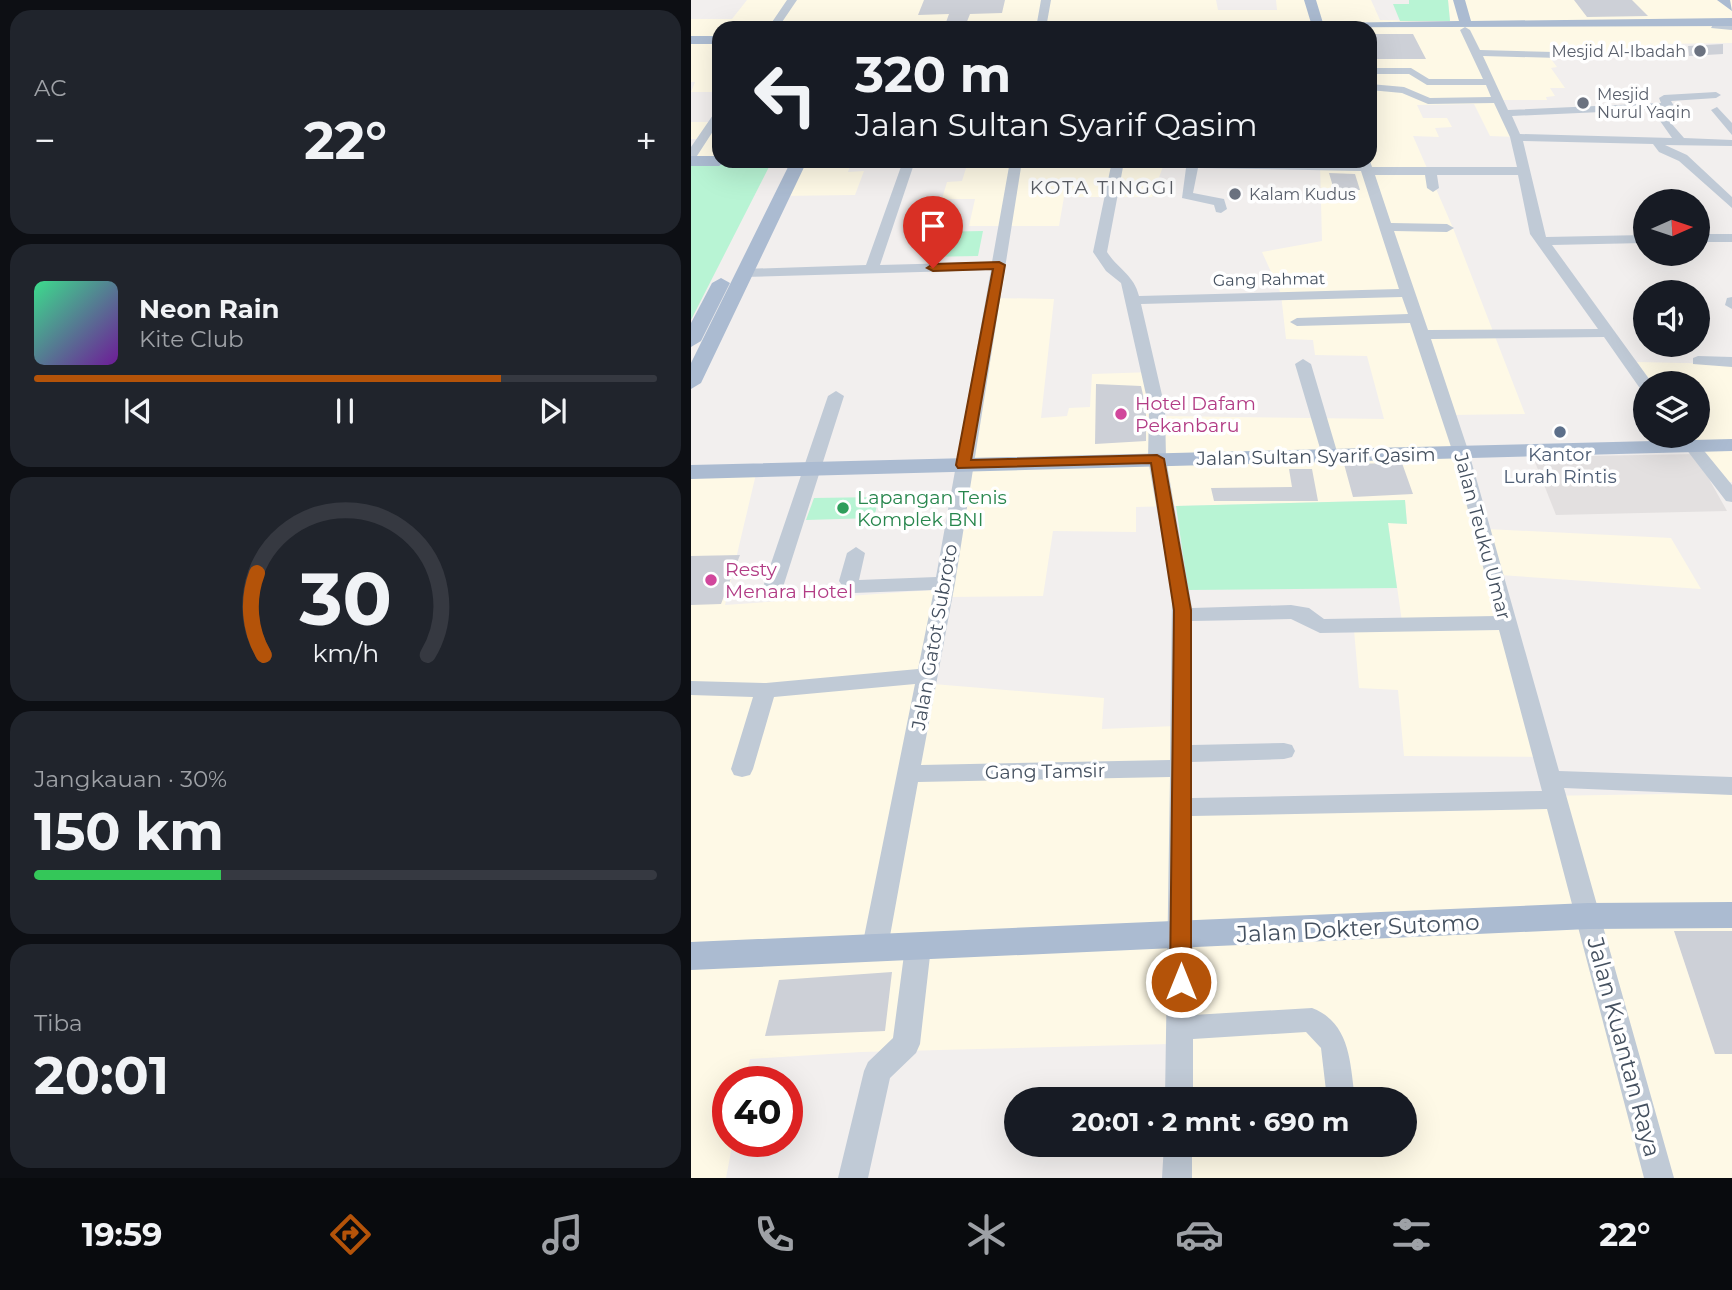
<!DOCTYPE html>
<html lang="id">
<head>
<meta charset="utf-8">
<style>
  :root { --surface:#171b24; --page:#20242c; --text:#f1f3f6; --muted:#9ea1a6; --line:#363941; --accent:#b45309 }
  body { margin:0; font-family:Montserrat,sans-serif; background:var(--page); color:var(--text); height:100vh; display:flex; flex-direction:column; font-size:26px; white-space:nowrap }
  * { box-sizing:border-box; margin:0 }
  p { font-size:23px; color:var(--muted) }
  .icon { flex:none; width:38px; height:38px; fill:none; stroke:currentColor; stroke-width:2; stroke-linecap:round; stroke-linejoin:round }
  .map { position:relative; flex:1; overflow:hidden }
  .details { display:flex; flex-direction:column; gap:10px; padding:10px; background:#0d0f14; width:691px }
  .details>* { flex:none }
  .banner { position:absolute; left:21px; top:21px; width:665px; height:147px; border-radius:21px; box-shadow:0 7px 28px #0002; background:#171b24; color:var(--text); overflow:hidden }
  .needle { width:46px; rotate:87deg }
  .buttons { position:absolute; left:942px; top:189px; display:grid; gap:14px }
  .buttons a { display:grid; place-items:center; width:77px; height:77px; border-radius:50%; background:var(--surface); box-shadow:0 7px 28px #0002; font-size:35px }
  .speed { position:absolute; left:21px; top:1066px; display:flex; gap:14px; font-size:35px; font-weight:700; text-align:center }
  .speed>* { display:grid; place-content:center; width:91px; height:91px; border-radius:50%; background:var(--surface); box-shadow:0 7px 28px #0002; line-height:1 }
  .speed .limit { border:10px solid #d22; background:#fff; color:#111 }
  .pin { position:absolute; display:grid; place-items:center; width:60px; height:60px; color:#fff; margin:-72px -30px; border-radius:50% 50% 50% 0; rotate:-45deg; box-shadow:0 0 7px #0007 }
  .pin .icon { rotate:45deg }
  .me { position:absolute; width:77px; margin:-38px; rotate:0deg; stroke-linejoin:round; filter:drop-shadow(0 0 5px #0008) }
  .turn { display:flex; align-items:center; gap:24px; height:147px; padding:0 28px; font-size:32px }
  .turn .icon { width:91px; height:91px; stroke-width:2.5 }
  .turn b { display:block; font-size:49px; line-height:60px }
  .big { font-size:52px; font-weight:700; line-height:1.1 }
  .details .widget { flex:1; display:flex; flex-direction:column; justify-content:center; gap:10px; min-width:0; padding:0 24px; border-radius:21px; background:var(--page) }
  .details .dial { align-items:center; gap:0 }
  .dial svg { height:182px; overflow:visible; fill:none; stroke:var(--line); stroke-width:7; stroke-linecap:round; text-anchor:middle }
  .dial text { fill:var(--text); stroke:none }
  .song { display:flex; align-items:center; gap:21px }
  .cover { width:84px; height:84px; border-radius:10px; background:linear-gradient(135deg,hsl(150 70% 55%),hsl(280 70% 35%)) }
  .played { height:7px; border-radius:4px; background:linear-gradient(90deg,var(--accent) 75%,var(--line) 75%) }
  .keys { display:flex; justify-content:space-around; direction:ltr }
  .heat { display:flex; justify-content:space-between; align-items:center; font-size:38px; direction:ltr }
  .charge { height:10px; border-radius:5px; background:linear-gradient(90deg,#34c759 30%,var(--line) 0) }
  .trip { position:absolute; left:313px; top:1087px; width:413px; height:70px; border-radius:35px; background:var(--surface); box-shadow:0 7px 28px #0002; font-weight:700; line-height:70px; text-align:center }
  .tabs { display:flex; height:112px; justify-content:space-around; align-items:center; background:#090b0e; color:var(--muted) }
  .tabs .icon { width:49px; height:49px }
  .tabs .on { color:var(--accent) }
  .tabs b { font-size:32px; color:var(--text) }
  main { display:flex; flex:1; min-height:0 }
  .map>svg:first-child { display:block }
</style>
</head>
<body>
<main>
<section class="details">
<div class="widget"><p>AC</p>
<div class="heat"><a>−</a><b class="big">22°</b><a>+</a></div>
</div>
<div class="widget">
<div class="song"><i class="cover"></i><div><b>Neon Rain</b><p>Kite Club</p></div></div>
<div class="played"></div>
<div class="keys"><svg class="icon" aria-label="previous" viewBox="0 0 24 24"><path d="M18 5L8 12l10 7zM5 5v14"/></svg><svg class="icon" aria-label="pause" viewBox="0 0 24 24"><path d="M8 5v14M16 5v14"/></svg><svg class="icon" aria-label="next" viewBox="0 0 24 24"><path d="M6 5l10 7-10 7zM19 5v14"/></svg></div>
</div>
<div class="widget dial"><svg viewBox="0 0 100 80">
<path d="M14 69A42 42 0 1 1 86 69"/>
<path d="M14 69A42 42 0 0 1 11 33" stroke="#b45309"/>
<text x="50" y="56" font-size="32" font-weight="700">30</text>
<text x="50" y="72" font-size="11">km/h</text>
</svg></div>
<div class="widget"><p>Jangkauan · 30%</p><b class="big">150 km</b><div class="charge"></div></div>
<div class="widget"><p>Tiba</p><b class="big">20:01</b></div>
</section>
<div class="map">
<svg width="1041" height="1178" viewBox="0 0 1041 1178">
  <rect width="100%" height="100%" fill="#f2efee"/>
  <path fill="#fef9e6" d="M 56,0 L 525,0 L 527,10 L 586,10 L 585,0 L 680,0 L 689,20 L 759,21 L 757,0 L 1041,0 L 1041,43 L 968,44 L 971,50 L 950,50 L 954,56 L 857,55 L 866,67 L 860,68 L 874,88 L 859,88 L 864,96 L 855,97 L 856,100 L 809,100 L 825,137 L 799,136 L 783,104 L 726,105 L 732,118 L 756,118 L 761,127 L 744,128 L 748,137 L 722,136 L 762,228 L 834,414 L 758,415 L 796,529 L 980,538 L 1010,589 L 809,575 L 861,757 L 713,756 L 707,690 L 668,688 L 663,630 L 712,629 L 697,523 L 716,524 L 714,500 L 445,507 L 445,532 L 362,531 L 352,596 L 258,597 L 242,684 L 413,698 L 411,729 L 485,726 L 486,802 L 1041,793 L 1041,1178 L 472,1178 L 473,1145 L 714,1144 L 714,1099 L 476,1099 L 478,1044 L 170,1052 L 59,1059 L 54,1081 L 37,1082 L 37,1141 L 42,1141 L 35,1178 L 0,1178 L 0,477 L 65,474 L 34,605 L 255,589 L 303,298 L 363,299 L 350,418 L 376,416 L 378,408 L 399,407 L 401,374 L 463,372 L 471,416 L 693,419 L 676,356 L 624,355 L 622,340 L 595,339 L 590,294 L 571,252 L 631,241 L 629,164 L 679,161 L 679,28 L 28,28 L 28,92 L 0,92 L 4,82 L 0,82 L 0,19 L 41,19 Z
    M 28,114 L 28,161 L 0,161 L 10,139 L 0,139 L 0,122 L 22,122 Z
    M 108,161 L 161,161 L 157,172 L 173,171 L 164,195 L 91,196 Z
    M 259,161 L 474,161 L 461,197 L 373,197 L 368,226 L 278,226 L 284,199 L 251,199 L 256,182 L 271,181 L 275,168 L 257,166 Z
    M 946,362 L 1041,364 L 1041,482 L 1035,482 L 1000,436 L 1006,436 L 1006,383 L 961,383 Z"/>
  <path fill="#e3e0e0" d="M 1004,454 L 1036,511 L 865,515 L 842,457 Z"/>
  <path fill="#b8f4d4" d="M 718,0 L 757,0 L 759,21 L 709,21 L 702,4 L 718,4 Z
    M 80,163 L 0,320 L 0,164 Z
    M 292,231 L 287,256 L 231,257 L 238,232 Z
    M 188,497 L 183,518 L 115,520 L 123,498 Z
    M 714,500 L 716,524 L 697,523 L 706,588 L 497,590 L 485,506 Z"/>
  <path fill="#cdd0d7" d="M 233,0 L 314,0 L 311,13 L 279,14 L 275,24 L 254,25 L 258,14 L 227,15 Z
    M 883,0 L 941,0 L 957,16 L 896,17 Z
    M 679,34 L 722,34 L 735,59 L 679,59 Z
    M 1032,44 L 1032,54 L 998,56 L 997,46 Z
    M 638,173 L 664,174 L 669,190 L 643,190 Z
    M 405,384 L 450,386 L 455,408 L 455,441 L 404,444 Z
    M 711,463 L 722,494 L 662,497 L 653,464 Z
    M 598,469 L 621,469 L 627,501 L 523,501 L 520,488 L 601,487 Z
    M 49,555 L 30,604 L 0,605 L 0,556 Z
    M 983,931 L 1041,931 L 1041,1054 L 1024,1054 Z
    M 201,972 L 194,1031 L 74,1036 L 88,980 Z"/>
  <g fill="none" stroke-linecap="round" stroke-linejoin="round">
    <path fill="#c0cad6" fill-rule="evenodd" d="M 96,0 L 106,0 L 87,28 L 77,28 Z
      M 350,0 L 360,0 L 355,28 L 345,28 Z
      M 1023,23 L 1041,24 L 1041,30 L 1020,28 Z
      M 774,27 L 779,30 L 789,50 L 902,53 L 907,56 L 902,59 L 792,56 L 817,110 L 970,103 L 968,98 L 973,95 L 1025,92 L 1030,95 L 1025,98 L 980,101 L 983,106 L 977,109 L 821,116 L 829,134 L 981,138 L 967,118 L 973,115 L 993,138 L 1041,140 L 1041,146 L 974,145 L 996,155 L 1041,197 L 1041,208 L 988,161 L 968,152 L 962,144 L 832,141 L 855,237 L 954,235 L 954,243 L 861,245 L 961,383 L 954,383 L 954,389 L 948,387 L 913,337 L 740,339 L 778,453 L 868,771 L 1041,777 L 1041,795 L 873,788 L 983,1178 L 953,1178 L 856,809 L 501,816 L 502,1015 L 621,1008 C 660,1023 659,1064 664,1099 L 636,1099 L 630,1048 L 615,1032 L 502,1039 L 502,1099 L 474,1099 L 479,777 L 227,782 L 197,947 L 193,955 L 184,958 L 175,955 L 171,947 L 224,684 L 83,697 L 62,769 L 59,775 L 51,777 L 43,775 L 40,769 L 62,697 L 0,695 L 0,681 L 75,683 L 227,669 L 243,590 L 162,593 L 155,591 L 148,581 L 156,553 L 165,547 L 174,553 L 168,580 L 245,577 L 300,270 L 52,277 L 45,273 L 52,269 L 175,265 L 212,161 L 224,161 L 189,265 L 301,262 L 319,161 L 331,161 L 264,583 L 230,765 L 479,760 L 481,596 L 457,459 L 458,408 L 430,283 L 415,271 L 402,252 L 421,161 L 679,161 L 681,167 L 826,167 L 819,137 L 803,103 L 737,104 L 711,93 L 679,90 L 679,84 L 713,87 L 739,98 L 800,97 L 795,85 L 736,85 L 718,74 L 679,74 L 679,68 L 720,68 L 738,79 L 792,79 L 769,30 ZM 432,167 L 495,168 L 491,198 L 523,205 L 525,212 L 530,213 L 536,209 L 533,199 L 502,193 L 507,168 L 670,171 L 708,289 L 448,296 C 443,275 427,269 416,252 ZM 684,175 L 734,175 L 736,188 L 742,192 L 748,188 L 746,175 L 827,175 L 839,234 L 907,329 L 737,330 L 703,231 L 756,232 L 763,228 L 756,224 L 700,223 ZM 711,297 L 717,314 L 606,318 L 599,322 L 606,326 L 719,323 L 762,453 L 805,616 L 633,619 L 618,608 L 600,605 L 501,608 L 475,459 L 474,408 L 450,304 ZM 600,619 L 629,633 L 808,630 L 851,791 L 501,798 L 501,762 L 593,759 L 601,757 L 604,751 L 601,745 L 593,743 L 501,745 L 501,621 Z
      M 1026,107 L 1041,123 L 1041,135 L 1020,110 Z
      M 28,111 L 28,122 L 4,159 L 0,160 L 0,147 L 24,112 Z
      M 1006,234 L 1041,234 L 1041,242 L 1006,242 Z
      M 1041,297 L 1041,309 L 1034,305 L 1036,298 Z
      M 1007,356 L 1041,357 L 1041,367 L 1002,364 L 1002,358 Z
      M 612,359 L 620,364 L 647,455 L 645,459 L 633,459 L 631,455 L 604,364 Z
      M 145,391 L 153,396 L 93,584 L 90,588 L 76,588 L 73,584 L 137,396 Z
      M 985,436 L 1001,436 L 1041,485 L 1041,502 L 1035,501 Z
      M 227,936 L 236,939 L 240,947 L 229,1044 L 225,1053 L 199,1078 L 177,1178 L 147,1178 L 173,1071 L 177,1062 L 202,1038 L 214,947 L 218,939 Z
      M 473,1144 L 501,1144 L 501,1178 L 471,1178 Z"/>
    <path fill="#abbbd1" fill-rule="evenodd" d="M 613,0 L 625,0 L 632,23 L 768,21 L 762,0 L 774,0 L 780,21 L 1041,18 L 1041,26 L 472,28 L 478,24 L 620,23 Z
      M 1026,0 L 1039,0 L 1041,11 Z
      M 0,36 L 28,36 L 28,44 L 0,44 Z
      M 0,156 L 28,156 L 28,161 L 36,161 L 28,166 L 0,166 Z
      M 100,161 L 116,161 L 10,383 L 0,389 L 0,363 Z
      M 30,278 L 39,283 L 10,341 L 0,347 L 0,323 L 21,283 Z
      M 1041,439 L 1041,451 L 0,479 L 0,465 Z
      M 1041,902 L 1041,928 L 897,929 L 0,970 L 0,942 L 897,903 Z"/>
  </g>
  <path fill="#b45309" stroke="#753606" stroke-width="2" d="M 308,262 L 314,265 L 280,460 L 466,455 L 473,459 L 500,610 L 500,982 L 497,989 L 490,992 L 482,989 L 479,982 L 483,610 L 460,463 L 267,468 L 265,465 L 302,269 L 242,271 L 236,268 L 242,264 Z"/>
  <g fill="#6b7280" stroke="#fff" stroke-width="2.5">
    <circle cx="1009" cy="51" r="7"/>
    <circle cx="892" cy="103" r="7"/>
    <circle cx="544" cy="194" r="7"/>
  </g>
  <g fill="#d1479c" stroke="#fff" stroke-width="2.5">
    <circle cx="430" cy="414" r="7"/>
    <circle cx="20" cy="580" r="7"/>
  </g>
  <circle fill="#5c6f8a" stroke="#fff" stroke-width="2.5" cx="869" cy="432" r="7"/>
  <circle fill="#2e9e5b" stroke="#fff" stroke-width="2.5" cx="152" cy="508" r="7"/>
  <g text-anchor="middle" stroke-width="7" stroke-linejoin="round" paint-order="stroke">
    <g font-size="16" fill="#5b616d" stroke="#fff" text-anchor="start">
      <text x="995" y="57" text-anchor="end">Mesjid Al-Ibadah</text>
      <text x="906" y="100">Mesjid<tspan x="906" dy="18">Nurul Yaqin</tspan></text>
      <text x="558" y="200">Kalam Kudus</text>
    </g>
    <g font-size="16" fill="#44505f" stroke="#fff">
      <text transform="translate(578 279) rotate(-1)" y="6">Gang Rahmat</text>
    </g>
    <g font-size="19" letter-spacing="2" fill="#5a5e65" stroke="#fff">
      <text x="412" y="194">KOTA TINGGI</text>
    </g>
    <g font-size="19" fill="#b23c85" stroke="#fff" text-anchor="start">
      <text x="444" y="410">Hotel Dafam<tspan x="444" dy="22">Pekanbaru</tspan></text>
      <text x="34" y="576">Resty<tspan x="34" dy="22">Menara Hotel</tspan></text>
    </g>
    <g font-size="19" fill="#4e5e75" stroke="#fff">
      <text x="869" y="461">Kantor<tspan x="869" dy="22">Lurah Rintis</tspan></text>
    </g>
    <g font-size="19" fill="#44505f" stroke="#fff">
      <text transform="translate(625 456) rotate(-1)" y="7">Jalan Sultan Syarif Qasim</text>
      <text transform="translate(792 536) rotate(75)" y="7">Jalan Teuku Umar</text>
      <text transform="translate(243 637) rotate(-80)" y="7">Jalan Gatot Subroto</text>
      <text transform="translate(354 771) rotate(-1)" y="7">Gang Tamsir</text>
    </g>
    <g font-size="19" fill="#27864d" stroke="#fff" text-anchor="start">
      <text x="166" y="504">Lapangan Tenis<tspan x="166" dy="22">Komplek BNI</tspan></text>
    </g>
    <g font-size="23" fill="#44505f" stroke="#fff">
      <text transform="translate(667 928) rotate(-3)" y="8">Jalan Dokter Sutomo</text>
      <text transform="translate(933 1047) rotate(75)" y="8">Jalan Kuantan Raya</text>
    </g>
  </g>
</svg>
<div class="buttons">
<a><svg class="needle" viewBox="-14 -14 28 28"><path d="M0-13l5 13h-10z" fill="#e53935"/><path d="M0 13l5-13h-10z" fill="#9ea1a6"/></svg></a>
<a><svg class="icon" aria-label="sound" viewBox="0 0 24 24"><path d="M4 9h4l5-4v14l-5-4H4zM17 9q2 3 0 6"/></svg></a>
<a><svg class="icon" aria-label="layers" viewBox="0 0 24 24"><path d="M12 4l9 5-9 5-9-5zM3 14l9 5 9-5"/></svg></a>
</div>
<div class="speed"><div class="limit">40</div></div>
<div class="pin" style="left:242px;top:268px;background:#d93025"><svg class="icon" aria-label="arrive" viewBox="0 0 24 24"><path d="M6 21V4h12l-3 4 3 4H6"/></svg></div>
<svg class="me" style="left:490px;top:982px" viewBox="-20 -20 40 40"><circle r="17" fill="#b45309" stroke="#fff" stroke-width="3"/><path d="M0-11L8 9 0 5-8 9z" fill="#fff"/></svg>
<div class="trip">20:01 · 2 mnt · 690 m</div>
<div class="banner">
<div class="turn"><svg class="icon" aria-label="left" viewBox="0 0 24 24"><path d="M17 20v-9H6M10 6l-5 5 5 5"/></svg><div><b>320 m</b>Jalan Sultan Syarif Qasim</div></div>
</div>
</div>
</main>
<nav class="tabs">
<b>19:59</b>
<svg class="icon on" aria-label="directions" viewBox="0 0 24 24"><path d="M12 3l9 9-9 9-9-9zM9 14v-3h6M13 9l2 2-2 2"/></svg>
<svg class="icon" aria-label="music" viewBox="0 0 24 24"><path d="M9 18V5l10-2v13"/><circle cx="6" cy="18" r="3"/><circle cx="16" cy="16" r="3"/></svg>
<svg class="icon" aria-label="phone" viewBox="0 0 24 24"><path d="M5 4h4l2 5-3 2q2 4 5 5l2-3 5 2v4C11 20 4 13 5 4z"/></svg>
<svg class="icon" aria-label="climate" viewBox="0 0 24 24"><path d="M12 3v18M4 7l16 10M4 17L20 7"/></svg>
<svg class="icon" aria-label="car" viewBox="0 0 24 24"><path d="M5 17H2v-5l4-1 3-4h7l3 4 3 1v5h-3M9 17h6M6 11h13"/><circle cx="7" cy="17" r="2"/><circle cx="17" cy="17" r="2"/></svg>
<svg class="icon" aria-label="filters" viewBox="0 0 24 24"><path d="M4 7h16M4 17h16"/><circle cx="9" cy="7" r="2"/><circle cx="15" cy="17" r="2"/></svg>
<b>22°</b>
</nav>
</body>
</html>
